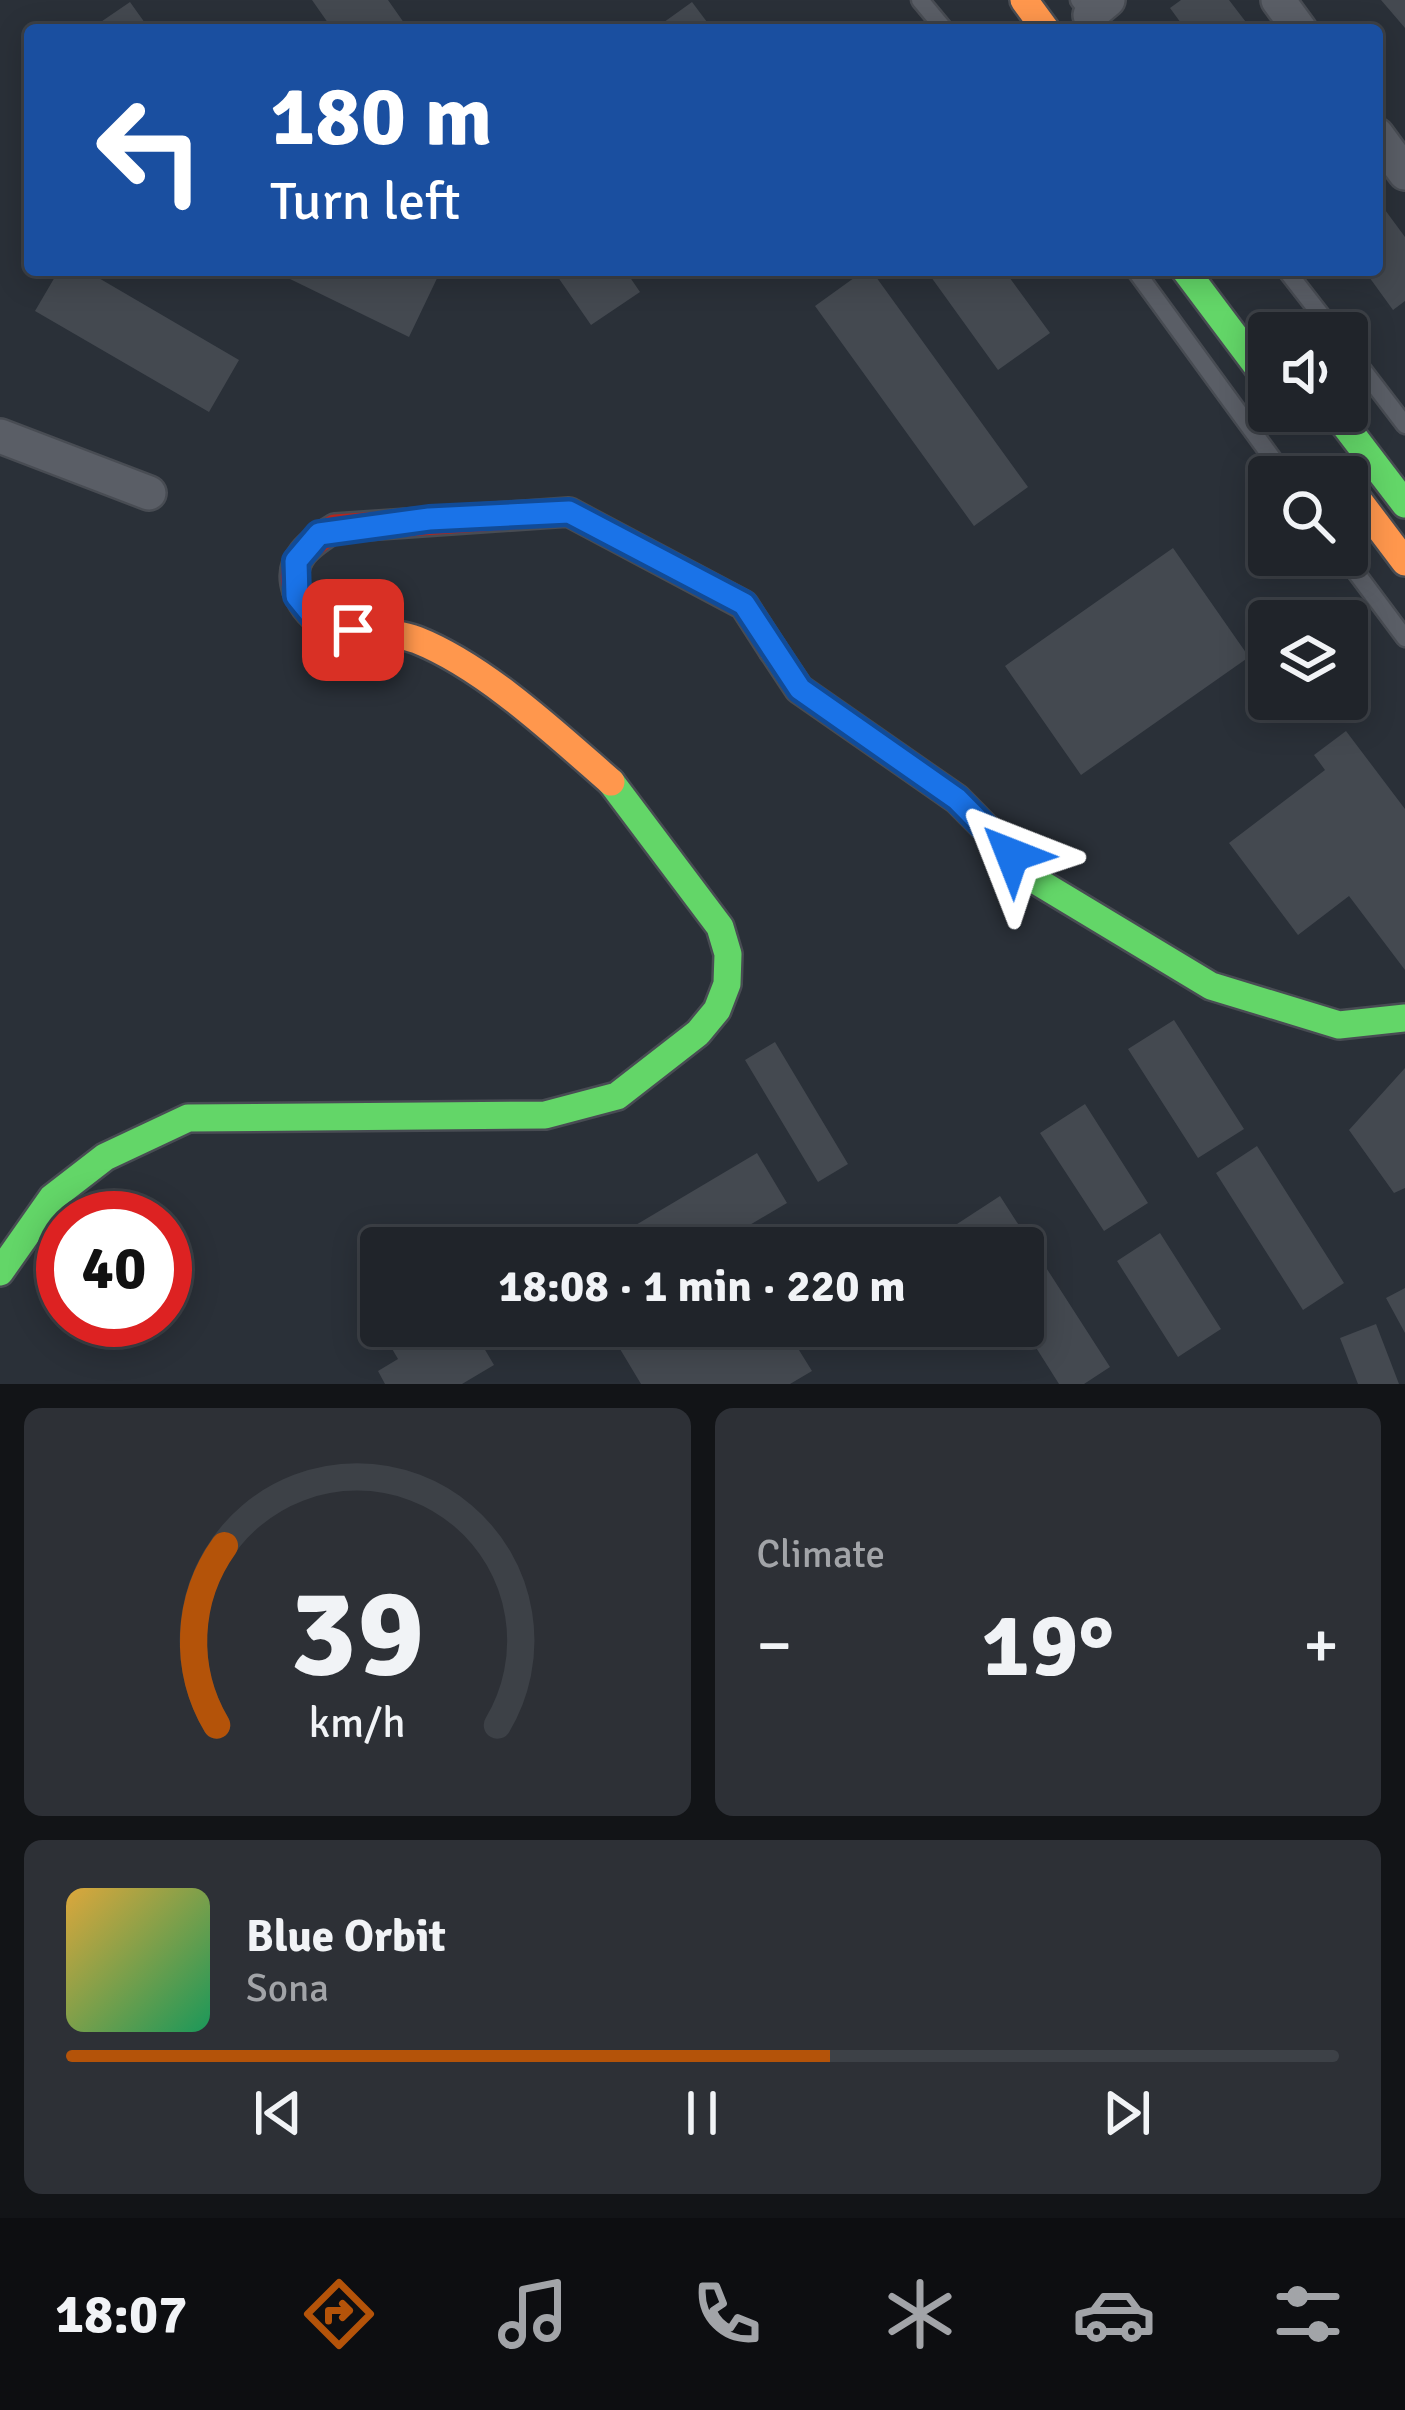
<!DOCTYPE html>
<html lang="en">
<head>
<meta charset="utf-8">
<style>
  :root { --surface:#20242a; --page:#2d3036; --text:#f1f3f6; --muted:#a2a4a8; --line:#3d4147; --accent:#b45309 }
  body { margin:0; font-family:Signika,sans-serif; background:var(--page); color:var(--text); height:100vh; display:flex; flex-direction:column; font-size:45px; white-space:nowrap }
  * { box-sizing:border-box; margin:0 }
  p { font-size:39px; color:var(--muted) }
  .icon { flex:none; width:66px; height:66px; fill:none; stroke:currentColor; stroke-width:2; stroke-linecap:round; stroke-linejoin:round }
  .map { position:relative; height:1384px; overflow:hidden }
  .details { display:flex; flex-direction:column; gap:24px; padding:24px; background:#121417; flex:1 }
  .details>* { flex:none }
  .guide { position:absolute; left:24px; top:24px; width:1359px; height:252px; border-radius:12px; box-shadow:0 6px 30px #0003,0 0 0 3px var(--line); background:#1a4fa0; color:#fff; overflow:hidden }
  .controls { position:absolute; left:1248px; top:312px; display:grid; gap:24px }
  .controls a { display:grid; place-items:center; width:120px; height:120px; border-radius:12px; background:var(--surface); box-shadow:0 6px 30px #0003,0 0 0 3px var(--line); font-size:60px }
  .speed { position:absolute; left:36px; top:1191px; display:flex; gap:24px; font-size:60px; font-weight:700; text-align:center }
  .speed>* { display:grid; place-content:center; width:156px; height:156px; border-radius:50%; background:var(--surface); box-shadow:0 6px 30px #0003,0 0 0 3px var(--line); line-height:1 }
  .speed .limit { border:18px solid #d22; background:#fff; color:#111 }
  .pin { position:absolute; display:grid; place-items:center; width:102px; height:102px; color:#fff; margin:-51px; border-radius:24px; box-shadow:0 6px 18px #0006 }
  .me { position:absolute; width:132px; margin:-66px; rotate:315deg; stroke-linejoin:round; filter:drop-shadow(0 0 9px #0008) }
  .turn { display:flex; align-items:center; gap:42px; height:252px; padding:0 48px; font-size:54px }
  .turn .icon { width:156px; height:156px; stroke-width:2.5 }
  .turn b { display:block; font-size:84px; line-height:102px }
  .big { font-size:90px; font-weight:700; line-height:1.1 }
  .details .tile { flex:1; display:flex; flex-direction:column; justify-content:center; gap:18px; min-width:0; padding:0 42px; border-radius:18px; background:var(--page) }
  .details .dial { align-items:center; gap:0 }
  .dial svg { height:312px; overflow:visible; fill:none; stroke:var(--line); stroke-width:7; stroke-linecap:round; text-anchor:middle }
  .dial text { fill:var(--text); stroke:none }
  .song { display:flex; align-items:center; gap:36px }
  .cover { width:144px; height:144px; border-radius:18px; background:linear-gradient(135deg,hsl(40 70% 55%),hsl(150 70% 35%)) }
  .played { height:12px; border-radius:6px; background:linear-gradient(90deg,var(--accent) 60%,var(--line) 60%) }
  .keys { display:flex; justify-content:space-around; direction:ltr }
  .heat { display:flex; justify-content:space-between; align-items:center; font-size:66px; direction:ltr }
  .details .tiles { flex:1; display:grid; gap:24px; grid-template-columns:1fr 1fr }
  .tile:last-child { grid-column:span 2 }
  .trip { position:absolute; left:360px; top:1227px; width:684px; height:120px; border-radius:12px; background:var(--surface); box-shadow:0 6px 30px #0003,0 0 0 3px var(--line); font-weight:700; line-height:120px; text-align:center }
  .dock { display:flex; height:192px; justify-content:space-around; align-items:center; background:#0d0e11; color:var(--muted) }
  .dock .icon { width:84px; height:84px }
  .dock .active { color:var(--accent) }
  .dock b { font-size:54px; color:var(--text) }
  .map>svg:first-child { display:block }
</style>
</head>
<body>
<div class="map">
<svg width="1405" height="1384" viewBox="0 0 1405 1384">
  <rect width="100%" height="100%" fill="#2a3038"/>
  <path fill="#444950" d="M 312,0 L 388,0 L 409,30 L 333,30 Z
    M 1181,0 L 1229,0 L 1252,30 L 1186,30 L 1170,8 Z
    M 1381,0 L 1405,0 L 1405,28 Z
    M 130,2 L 150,30 L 89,30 Z
    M 692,2 L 713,30 L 653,30 Z
    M 1377,199 L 1405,237 L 1405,301 L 1393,310 L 1364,270 L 1377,270 Z
    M 59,270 L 85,270 L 239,360 L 209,412 L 35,311 Z
    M 294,270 L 441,270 L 409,337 L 290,279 Z
    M 553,270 L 625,270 L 640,292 L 591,325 Z
    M 865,270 L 871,270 L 1028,487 L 974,526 L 815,306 Z
    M 926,270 L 1004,270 L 1050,333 L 998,370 Z
    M 1173,548 L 1249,657 L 1081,775 L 1005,666 Z
    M 1346,731 L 1405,809 L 1405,970 L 1349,896 L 1298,935 L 1229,843 L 1325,770 L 1314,755 Z
    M 1174,1020 L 1244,1129 L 1198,1158 L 1128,1049 Z
    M 775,1042 L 848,1164 L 818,1182 L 745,1060 Z
    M 1405,1068 L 1405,1188 L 1394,1193 L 1349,1130 Z
    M 1085,1104 L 1148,1203 L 1104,1231 L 1040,1133 Z
    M 1257,1146 L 1344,1283 L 1303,1310 L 1216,1173 Z
    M 757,1153 L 787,1203 L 711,1248 L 597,1248 Z
    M 1000,1196 L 1110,1367 L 1084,1384 L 1059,1384 L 1023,1327 L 1023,1248 L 973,1248 L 957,1224 Z
    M 1160,1233 L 1221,1329 L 1178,1357 L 1117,1261 Z
    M 804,1234 L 812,1248 L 779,1248 Z
    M 1405,1288 L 1405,1333 L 1386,1298 Z
    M 381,1307 L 381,1326 L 471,1326 L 494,1365 L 462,1384 L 385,1384 L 378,1371 L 398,1359 L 371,1313 Z
    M 1376,1324 L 1399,1384 L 1358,1384 L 1340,1338 Z
    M 648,1326 L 804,1326 L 789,1334 L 812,1371 L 790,1384 L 641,1384 L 617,1344 Z"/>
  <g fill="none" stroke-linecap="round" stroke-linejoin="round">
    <defs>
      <path id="lane" d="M 920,0 L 945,30
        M 1079,0 L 1102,30
        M 1135,270 L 1286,477
        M 1286,270 L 1335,333
        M 1347,349 L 1405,425
        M 1343,555 L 1405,638"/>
      <path id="street" d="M 1278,0 L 1300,30
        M 1090,15 L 1108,0
        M 1377,135 L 1405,173
        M 0,436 L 149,493"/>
      <path id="fast" d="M 1185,270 L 1269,382
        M 1334,411 L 1405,504
        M 773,650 L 799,689 L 957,799 L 1040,883 L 1211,986 L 1339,1025 L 1405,1018
        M 0,1272 L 52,1198 L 105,1157 L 188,1118 L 545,1115 L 617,1096 L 698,1033 L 717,1010 L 727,984 L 728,954 L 720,927 L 611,782"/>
      <path id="slow" d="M 1024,0 L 1046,30
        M 1347,485 L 1405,562
        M 297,591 C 318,647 373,623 417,640 C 485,667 556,734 611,782"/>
      <path id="jam" d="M 297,591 C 286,559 311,543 335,528 L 569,512 L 744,605 L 773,650"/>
    </defs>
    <use href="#lane" stroke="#484c53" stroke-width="21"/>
    <use href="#street" stroke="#484c53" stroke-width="38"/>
    <use href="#fast" stroke="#484c53" stroke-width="32"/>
    <use href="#slow" stroke="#484c53" stroke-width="32"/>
    <use href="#jam" stroke="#484c53" stroke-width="32"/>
    <use href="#lane" stroke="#5a5e66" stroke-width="16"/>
    <use href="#street" stroke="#5a5e66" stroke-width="33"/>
    <use href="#fast" stroke="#63d668" stroke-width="27"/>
    <use href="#slow" stroke="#ff974d" stroke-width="27"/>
    <use href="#jam" stroke="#b3261e" stroke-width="27"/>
  </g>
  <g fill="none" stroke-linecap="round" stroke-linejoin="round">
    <defs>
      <path id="route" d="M 353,630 L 319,623 L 297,596 L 296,561 L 319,534 L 429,519 L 569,512 L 744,604 L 800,689 L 957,799 L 1012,855"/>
    </defs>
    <use href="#route" stroke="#114b97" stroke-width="30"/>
    <use href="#route" stroke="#1a73e8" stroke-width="21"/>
  </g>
</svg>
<div class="controls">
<a><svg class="icon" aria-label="sound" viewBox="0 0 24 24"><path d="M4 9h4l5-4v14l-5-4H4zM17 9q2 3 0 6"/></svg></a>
<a><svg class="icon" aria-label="search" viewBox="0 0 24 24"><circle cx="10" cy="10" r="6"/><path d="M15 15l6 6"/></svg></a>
<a><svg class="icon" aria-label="layers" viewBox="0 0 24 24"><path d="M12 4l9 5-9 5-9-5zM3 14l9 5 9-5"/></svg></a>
</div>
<div class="speed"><div class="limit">40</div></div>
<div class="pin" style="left:353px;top:630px;background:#d93025"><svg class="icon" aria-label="arrive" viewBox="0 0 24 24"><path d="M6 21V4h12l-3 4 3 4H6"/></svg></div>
<svg class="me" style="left:1012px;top:855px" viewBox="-20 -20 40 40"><path d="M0-17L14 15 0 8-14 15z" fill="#1a73e8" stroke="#fff" stroke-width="4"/></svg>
<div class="trip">18:08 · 1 min · 220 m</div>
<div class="guide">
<div class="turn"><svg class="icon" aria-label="left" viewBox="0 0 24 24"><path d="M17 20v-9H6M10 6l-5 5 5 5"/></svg><div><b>180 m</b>Turn left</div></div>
</div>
</div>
<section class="details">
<div class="tiles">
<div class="tile dial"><svg viewBox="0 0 100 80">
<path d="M14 69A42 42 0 1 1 86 69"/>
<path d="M14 69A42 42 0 0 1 16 23" stroke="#b45309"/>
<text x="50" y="56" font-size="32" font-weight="700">39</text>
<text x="50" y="72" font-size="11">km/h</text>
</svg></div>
<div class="tile"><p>Climate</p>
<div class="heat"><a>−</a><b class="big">19°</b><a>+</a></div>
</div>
<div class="tile">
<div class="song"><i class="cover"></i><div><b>Blue Orbit</b><p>Sona</p></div></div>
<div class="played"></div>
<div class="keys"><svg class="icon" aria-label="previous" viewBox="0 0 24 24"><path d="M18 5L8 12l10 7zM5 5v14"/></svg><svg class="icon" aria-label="pause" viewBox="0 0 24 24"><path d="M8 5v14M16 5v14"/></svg><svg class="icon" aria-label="next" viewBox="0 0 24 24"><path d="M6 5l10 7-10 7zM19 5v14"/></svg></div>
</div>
</div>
</section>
<nav class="dock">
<b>18:07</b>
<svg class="icon active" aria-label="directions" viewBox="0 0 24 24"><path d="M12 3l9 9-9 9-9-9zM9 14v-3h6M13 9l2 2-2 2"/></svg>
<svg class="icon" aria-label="music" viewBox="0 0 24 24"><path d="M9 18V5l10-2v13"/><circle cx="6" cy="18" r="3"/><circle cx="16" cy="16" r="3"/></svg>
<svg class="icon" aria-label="phone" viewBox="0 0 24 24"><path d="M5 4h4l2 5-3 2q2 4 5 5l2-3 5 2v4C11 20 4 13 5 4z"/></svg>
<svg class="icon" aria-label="climate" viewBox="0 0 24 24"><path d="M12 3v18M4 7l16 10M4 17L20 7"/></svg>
<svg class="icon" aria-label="car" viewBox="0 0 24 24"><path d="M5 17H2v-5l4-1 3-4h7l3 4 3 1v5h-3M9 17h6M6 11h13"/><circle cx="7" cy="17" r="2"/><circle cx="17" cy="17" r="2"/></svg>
<svg class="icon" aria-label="filters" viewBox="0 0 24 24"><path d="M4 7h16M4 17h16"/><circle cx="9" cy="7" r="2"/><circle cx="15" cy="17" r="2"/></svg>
</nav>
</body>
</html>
